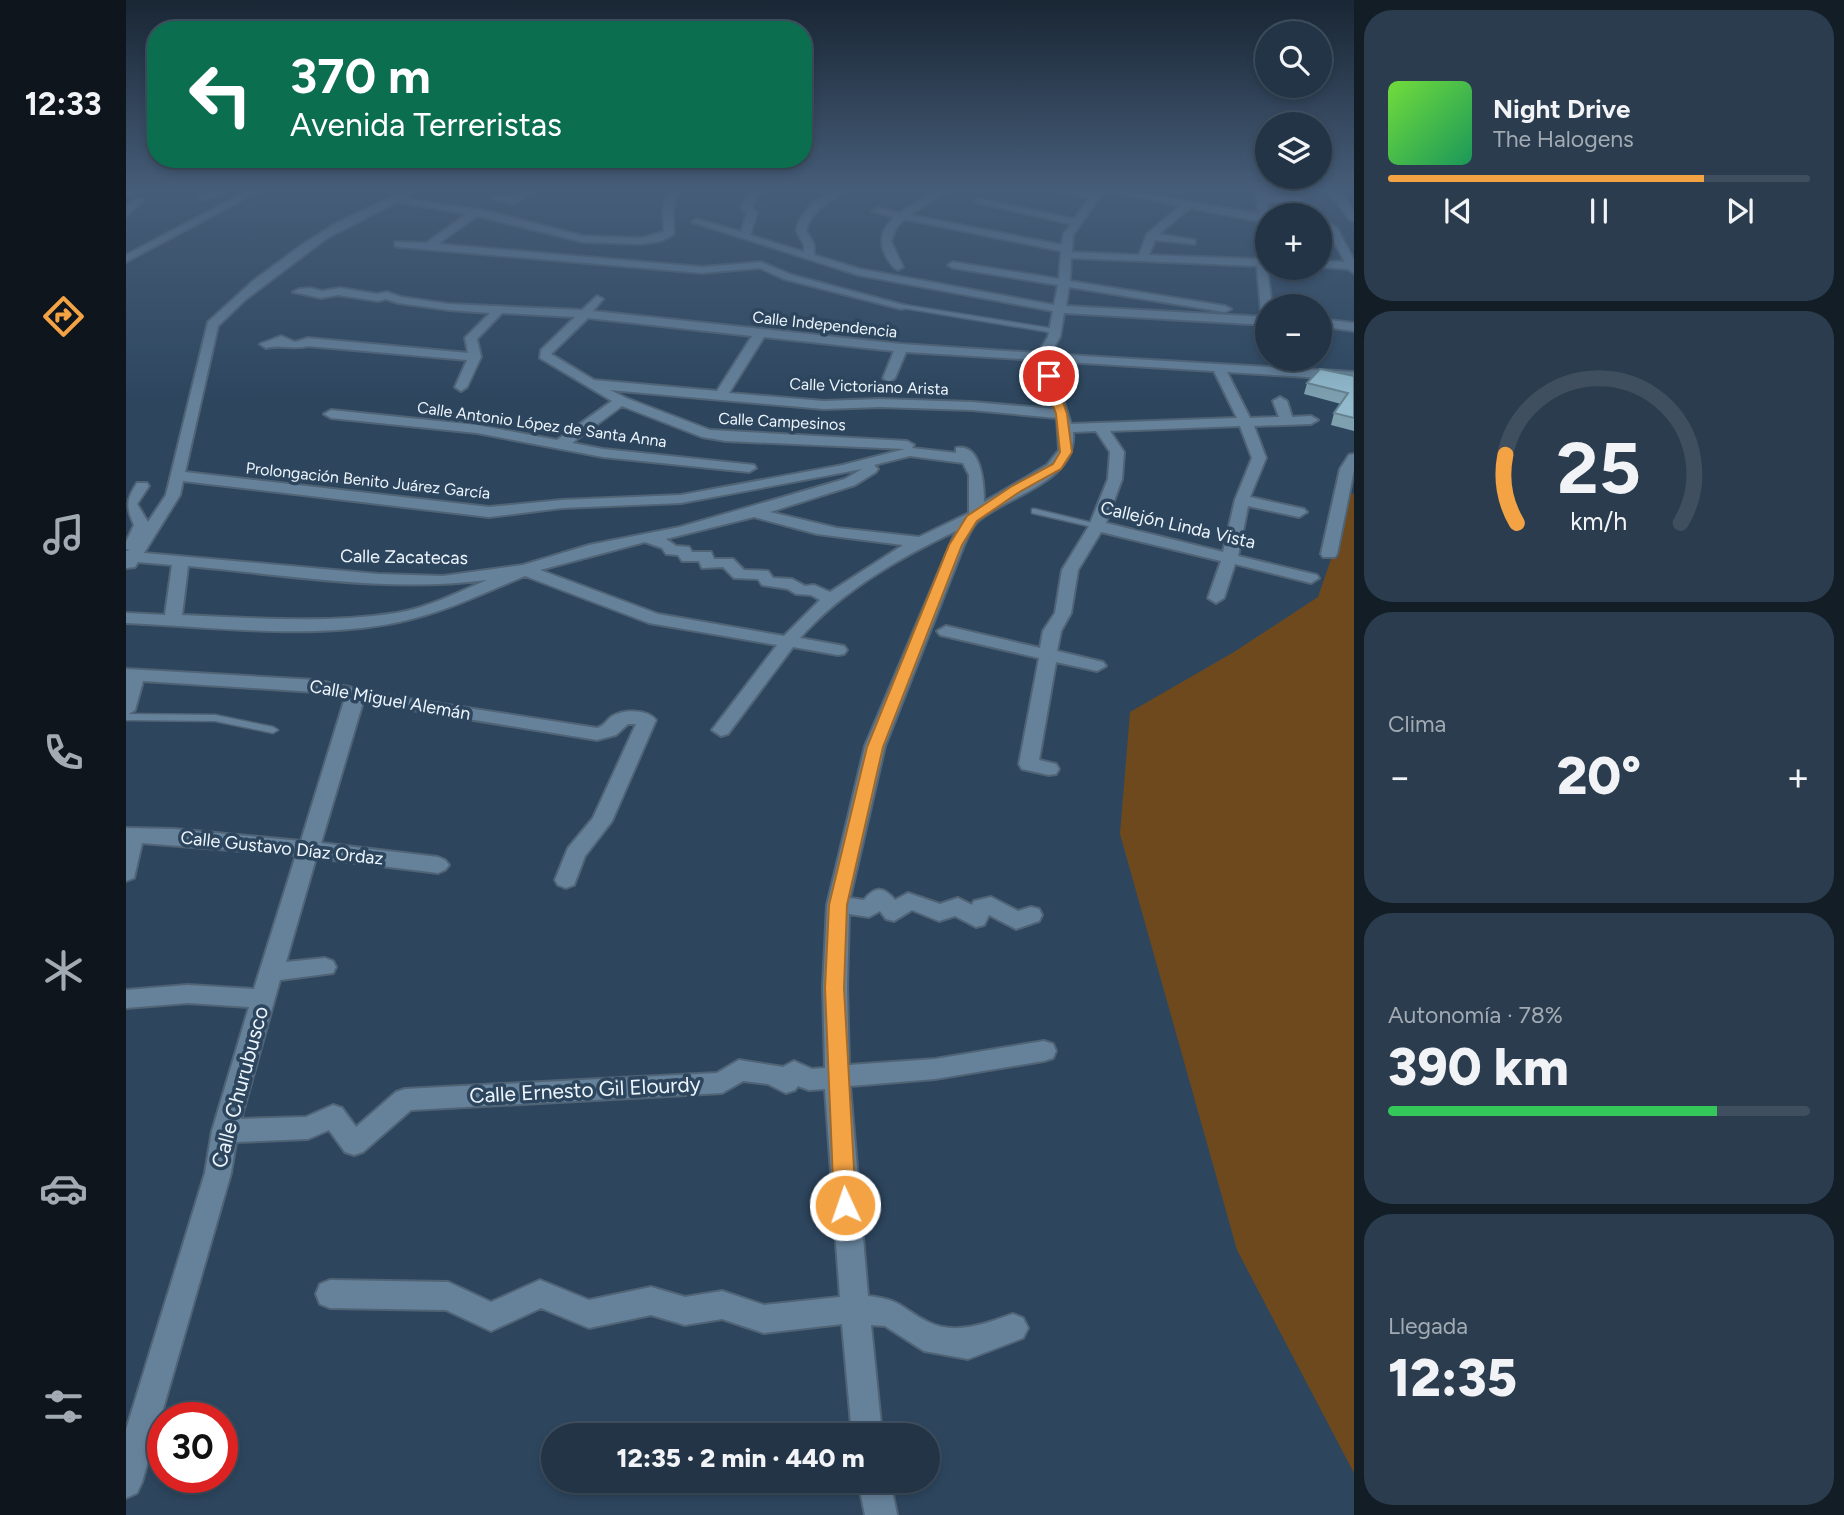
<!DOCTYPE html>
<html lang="es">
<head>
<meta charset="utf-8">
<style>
  :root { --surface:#223446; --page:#2a3c4d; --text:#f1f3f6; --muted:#a2aab3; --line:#3f4f5f; --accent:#f4a344 }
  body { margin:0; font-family:Figtree,sans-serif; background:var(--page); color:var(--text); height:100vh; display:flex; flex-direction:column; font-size:26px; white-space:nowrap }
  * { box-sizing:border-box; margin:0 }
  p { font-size:23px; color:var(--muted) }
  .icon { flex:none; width:38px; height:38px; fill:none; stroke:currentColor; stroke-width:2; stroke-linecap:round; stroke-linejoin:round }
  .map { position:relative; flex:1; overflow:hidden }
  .details { display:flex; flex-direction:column; gap:10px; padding:10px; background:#131d26; width:490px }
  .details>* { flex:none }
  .hud { position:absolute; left:21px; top:21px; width:665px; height:147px; border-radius:28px; box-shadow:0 4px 10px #0003,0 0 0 2px var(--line); background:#0b6e4f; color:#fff; overflow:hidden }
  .buttons { position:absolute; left:1129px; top:21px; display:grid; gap:14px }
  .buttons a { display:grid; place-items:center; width:77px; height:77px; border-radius:50%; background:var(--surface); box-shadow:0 4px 10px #0003,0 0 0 2px var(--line); font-size:35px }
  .speed { position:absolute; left:21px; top:1402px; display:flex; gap:14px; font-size:35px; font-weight:700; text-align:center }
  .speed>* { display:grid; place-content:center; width:91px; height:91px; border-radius:50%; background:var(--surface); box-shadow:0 4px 10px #0003,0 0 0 2px var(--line); line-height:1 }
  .speed .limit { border:10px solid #d22; background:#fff; color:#111 }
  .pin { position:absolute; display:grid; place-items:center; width:60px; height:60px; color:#fff; margin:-30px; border:4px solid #fff; border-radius:50%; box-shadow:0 2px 7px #0007 }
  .me { position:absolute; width:77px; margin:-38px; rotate:357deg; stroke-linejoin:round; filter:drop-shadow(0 0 5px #0008) }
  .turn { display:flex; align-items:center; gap:24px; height:147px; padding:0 28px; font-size:32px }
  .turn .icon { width:91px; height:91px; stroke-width:2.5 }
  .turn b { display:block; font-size:49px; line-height:60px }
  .big { font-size:52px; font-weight:800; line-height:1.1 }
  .details .tile { flex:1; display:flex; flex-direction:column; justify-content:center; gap:10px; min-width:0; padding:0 24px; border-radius:28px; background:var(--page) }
  .details .dial { align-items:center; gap:0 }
  .dial svg { height:182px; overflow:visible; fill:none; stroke:var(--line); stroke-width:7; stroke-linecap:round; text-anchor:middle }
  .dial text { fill:var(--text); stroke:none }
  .song { display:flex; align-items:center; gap:21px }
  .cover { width:84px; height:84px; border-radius:10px; background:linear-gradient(135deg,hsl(100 70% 55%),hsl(150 70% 35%)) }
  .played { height:7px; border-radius:4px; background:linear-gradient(90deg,var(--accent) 75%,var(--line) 75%) }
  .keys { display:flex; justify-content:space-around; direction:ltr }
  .heat { display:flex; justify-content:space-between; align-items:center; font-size:38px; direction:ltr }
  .charge { height:10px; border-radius:5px; background:linear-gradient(90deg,#34c759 78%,var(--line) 0) }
  .trip { position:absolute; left:415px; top:1423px; width:399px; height:70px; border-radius:35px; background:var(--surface); box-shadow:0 4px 10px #0003,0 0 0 2px var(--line); font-weight:800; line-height:70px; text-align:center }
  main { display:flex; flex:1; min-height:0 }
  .tab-bar { display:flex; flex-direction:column; width:126px; justify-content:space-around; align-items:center; background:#0e151c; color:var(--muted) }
  .tab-bar .icon { width:49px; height:49px }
  .tab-bar .active { color:var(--accent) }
  .tab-bar b { font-size:32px; color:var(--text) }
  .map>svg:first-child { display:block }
</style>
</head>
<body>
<main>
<nav class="tab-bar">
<b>12:33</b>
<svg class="icon active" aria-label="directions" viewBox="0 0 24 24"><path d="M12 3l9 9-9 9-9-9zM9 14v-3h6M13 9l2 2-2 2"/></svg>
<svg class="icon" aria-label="music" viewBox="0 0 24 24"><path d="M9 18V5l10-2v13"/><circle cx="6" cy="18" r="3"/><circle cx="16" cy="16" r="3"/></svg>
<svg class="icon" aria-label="phone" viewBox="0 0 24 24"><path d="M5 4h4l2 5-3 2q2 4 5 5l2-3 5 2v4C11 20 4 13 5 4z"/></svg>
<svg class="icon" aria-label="climate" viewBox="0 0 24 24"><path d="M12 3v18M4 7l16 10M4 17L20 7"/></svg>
<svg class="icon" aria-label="car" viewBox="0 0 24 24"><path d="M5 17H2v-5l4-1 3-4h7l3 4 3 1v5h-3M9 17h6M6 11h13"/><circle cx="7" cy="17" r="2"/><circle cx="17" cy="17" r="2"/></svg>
<svg class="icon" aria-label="filters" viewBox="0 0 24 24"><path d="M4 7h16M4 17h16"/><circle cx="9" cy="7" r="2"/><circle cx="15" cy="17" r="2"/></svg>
</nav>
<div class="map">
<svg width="1228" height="1515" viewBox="0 0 1228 1515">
  <rect width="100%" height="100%" fill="#2d465e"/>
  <path fill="#6e491d" d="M 1224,493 L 1228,494 L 1228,1473 L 1111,1250 L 994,834 L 1004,712 L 1108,652 L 1192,597 L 1215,530 Z"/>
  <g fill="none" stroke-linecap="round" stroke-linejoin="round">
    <defs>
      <path id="lane" d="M 779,305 L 929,329 L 932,331 L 929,333 L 777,308 L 777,306 Z
        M 906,509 L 909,509 L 971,524 L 975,526 L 971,528 L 906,513 Z
        M 0,714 L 89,715 L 147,727 L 152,730 L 147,733 L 89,721 L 0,720 Z"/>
      <path id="street" d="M 87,191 L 101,191 L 77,200 L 72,197 Z
        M 121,191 L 133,191 L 0,262 L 0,255 Z
        M 277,191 L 289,191 L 279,198 L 365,212 L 457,236 L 515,238 L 538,232 L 537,211 L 541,191 L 551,191 L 547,211 L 548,234 L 535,241 L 515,244 L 457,242 L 351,216 L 312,244 L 576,267 L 635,262 L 666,275 L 785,307 L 775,309 L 658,279 L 634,268 L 576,273 L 273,247 L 269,246 L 269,242 L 300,243 L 341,214 L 271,202 L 201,238 L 119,300 L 92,326 L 59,472 L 363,507 L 436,500 L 555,495 L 717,465 L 779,449 L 600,441 L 576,437 L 496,406 L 446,443 L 477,449 L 628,465 L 630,468 L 623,472 L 477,457 L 351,433 L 205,418 L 198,414 L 205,410 L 351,425 L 431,440 L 486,401 L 414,358 L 415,350 L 449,317 L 376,313 L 351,339 L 355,357 L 341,387 L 335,391 L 329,387 L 341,360 L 182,346 C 166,350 156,344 140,348 L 134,344 L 155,336 L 169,342 L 182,338 L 342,353 L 339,338 L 364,313 L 323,310 L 272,303 L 260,299 L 252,301 L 212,295 L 195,298 L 167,292 L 173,289 L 184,288 L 196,291 L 214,288 L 251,294 L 261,292 L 275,297 L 323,304 L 456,310 L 471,296 L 477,299 L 467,311 L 775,344 L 912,353 L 922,337 L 927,311 L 732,275 L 566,222 L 571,219 L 615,232 L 621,213 L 615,207 L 626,191 L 636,191 L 625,207 L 631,213 L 624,235 L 678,252 L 678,245 L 670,230 C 676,209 695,191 718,191 C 703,204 686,209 680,230 L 688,245 L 688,255 L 734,269 L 928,305 L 932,285 L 827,268 L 822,265 L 827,262 L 933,279 L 935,251 L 778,219 L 770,228 L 765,241 L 777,267 L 772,270 C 766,267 765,264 761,258 C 752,241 755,231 768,217 L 746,211 L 751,208 L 774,213 L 809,191 L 821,191 L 784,215 L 936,245 L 937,235 L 945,224 L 849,202 L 854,199 L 948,219 L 963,198 L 937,191 L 978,191 L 947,235 L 946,252 L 1013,255 L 1021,234 L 1054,206 L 983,191 L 1003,191 L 1133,214 L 1129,191 L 1139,191 L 1140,195 L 1171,197 L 1176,200 L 1171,203 L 1141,201 L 1141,268 L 1146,306 L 1141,306 L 1141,315 L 1135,312 L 1131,266 L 945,258 L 944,281 L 1099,306 L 1105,309 L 1099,312 L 943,287 L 940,306 L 1141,317 L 1141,325 L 938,313 L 934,337 L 924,354 L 1228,372 L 1228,380 L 1101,372 L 1124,418 L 1153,417 L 1147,401 L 1154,397 L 1161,401 L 1166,417 L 1185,416 L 1192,420 L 1185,424 L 1128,426 L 1140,458 L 1124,497 L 1178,509 L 1181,512 L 1173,517 L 1122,506 L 1112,556 L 1191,575 L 1193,578 L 1185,583 L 1109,564 L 1098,598 L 1090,603 L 1082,598 L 1095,561 L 975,532 L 952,570 L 945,613 L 935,631 L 931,651 L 977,662 L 980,666 L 971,671 L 930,662 L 913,760 L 930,764 L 933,769 L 930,774 L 923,775 L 896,769 L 893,764 L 913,658 L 814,635 L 811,631 L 820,626 L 914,648 L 917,631 L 929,613 L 936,570 L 963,526 L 982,479 L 984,452 L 970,431 L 947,432 C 952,482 882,495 852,521 C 845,527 842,537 838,545 L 759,746 L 724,898 L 738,900 C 749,886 757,886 769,900 L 782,893 L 814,904 L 832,898 L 846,905 L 848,901 L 865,897 L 892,911 L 905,907 L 913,909 L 916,915 L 913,921 L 890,929 L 863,915 L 858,925 L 850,927 L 829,916 L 813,921 L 786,910 L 768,921 L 760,919 L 754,911 L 743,917 L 723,914 L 721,987 L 723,1065 L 809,1059 L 918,1041 L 927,1044 L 930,1051 L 927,1058 L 918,1061 L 809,1079 L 724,1086 L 742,1296 C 777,1300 774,1308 802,1322 C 830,1336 860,1323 887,1314 L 897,1318 L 902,1328 L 897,1338 L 842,1359 L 798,1351 L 759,1326 L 745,1325 L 756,1435 L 726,1435 L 716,1324 L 638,1333 L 596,1319 L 559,1325 L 525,1315 L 463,1328 L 415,1308 L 365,1331 L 320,1310 L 204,1308 L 194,1304 L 190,1294 L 194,1284 L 204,1280 L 322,1282 L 365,1302 L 414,1280 L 463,1300 L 525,1287 L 559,1297 L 596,1291 L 638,1305 L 714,1297 L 699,1089 L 683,1090 L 672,1086 L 669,1090 L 660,1093 L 642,1084 L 617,1081 L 596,1093 L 285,1110 L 237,1152 L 228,1155 L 219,1152 L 203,1130 L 182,1139 L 110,1142 L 105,1173 L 16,1482 L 11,1493 L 0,1498 L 0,1430 L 79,1173 L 86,1131 L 123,1007 L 62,1003 L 0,1008 L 0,990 L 62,985 L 128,989 L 170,855 L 16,843 L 8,878 L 0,881 L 0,828 L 48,829 L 175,841 L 219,698 L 189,692 L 17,681 L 9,710 L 0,716 L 0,669 L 189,680 L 270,697 L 471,728 C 478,726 479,722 485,717 C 497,709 521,709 530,720 L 486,821 L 459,856 L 448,885 L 440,888 L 432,885 L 429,880 L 442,848 L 467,818 L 510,724 L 502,724 L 490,735 L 471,740 L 237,702 L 195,843 L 312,857 L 319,860 L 323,865 L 319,870 L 312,873 L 190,858 L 160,962 L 199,958 L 207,961 L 210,967 L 207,973 L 154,980 L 115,1119 L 180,1117 L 207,1105 L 216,1108 L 230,1127 L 270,1092 L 279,1089 L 591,1073 L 613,1060 L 657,1067 L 668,1061 L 686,1069 L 699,1068 L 697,987 L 701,905 L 739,746 L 830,531 C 773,558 717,590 674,638 L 718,646 L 721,650 L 718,654 L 712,655 L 667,647 L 602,734 L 595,736 L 586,730 L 651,645 L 523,623 L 399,576 C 358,593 317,613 273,622 C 187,640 88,627 0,623 L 0,613 L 39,615 L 46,565 L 12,562 L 9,567 L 0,568 L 0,551 L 4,550 L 0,549 L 0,542 L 8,525 C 0,507 0,500 11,483 L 21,483 L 23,486 L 11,504 L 22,522 L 40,495 L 82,322 L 127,281 L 177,244 L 211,223 ZM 1064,208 L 1133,221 L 1131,259 L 1023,255 L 1029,240 L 1069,244 L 1069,240 L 1033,234 ZM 462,318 L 626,336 L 591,391 L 468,380 L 425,354 ZM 638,337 L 768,351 L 757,378 L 763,382 L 769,378 L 780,352 L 911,360 L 929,409 L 846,402 L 754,399 L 698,401 L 603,393 ZM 924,361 L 1088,371 L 1111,418 L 945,424 ZM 484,390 L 698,409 L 754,407 L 846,410 L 931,418 L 933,450 L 921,465 L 858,502 C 858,485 856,443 830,448 L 830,453 L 786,448 L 788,445 L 781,441 L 584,430 L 500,398 ZM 1114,426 L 1126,458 L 1109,500 L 1097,552 L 980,523 L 996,479 L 998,452 L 984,431 ZM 784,456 L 837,463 L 843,475 L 843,513 L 793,537 L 711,528 L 644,512 L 729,485 L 750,472 L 752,469 L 748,465 ZM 736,469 L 719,479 L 554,527 L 463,545 L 397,565 L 317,576 L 252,574 L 18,553 L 54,495 L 57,481 L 363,517 L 436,508 L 555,503 ZM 628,517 L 691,534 L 777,545 L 704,592 L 688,585 L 679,586 L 666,579 L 647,578 L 642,571 L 618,570 L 607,559 L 588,559 L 585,552 L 566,552 L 563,547 L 550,546 L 540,539 ZM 519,542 L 536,548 L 540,554 L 552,555 L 556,561 L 573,561 L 576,568 L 597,567 L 608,578 L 632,579 L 636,585 L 662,589 L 670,594 L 685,595 L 694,600 L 658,636 L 532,614 L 414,570 ZM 62,566 C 161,575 262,593 361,580 C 332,592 302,608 270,613 C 199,624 127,618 56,615 Z
        M 398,191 L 409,191 L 388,204 L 366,199 C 374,193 383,200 398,191 Z
        M 1202,191 L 1212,191 L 1228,211 L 1228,221 L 1224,220 Z
        M 10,198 L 18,200 L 0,216 L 0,207 Z
        M 1206,225 L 1211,228 L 1228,260 L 1228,273 L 1222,269 L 1194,267 L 1194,261 L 1219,262 L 1201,228 Z
        M 1194,319 L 1228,323 L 1228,331 L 1194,326 Z
        M 1228,454 L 1228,470 L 1211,554 L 1209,557 L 1197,557 L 1195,554 L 1214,469 L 1223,455 Z
        M 732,1480 L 764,1480 L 771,1515 L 739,1515 Z"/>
      <path id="secondary" d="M 0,191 L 11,191 L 0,196 Z"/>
    </defs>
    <use href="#lane" stroke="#506476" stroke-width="3"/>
    <use href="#street" stroke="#506476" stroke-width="4"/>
    <use href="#secondary" stroke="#506476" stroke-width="3"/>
    <use href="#lane" fill="#66829b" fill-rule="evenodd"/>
    <use href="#street" fill="#66829b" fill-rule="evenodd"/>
    <use href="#secondary" fill="#6e9172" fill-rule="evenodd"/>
  </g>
  <path fill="#7ea0af" d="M 1228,376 L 1228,431 L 1205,425 L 1208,413 L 1215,404 L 1178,394 L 1181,383 Z"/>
  <path fill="#92bacc" stroke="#66828f" stroke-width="2" d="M 1194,369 L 1228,376 L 1228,418 L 1208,413 L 1222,393 L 1181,383 Z"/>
  <linearGradient id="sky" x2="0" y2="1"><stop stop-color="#192634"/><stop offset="0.47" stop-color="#465d79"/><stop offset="1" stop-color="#465d79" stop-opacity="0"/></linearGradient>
  <rect width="1228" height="403" fill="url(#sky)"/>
  <path fill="#f4a344" stroke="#9f6a2c" stroke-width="2" d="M 923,373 L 928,376 L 941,414 L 946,452 L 935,469 L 895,491 L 851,521 L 836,545 L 757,747 L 721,905 L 718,988 L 730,1205 L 727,1212 L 719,1215 L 711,1212 L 708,1205 L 699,988 L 703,905 L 741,747 L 823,545 L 841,516 L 886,486 L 927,464 L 934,452 L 930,414 L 917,376 Z"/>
  <g text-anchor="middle" stroke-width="7" stroke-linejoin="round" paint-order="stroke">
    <g font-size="16" fill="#ecf5fd" stroke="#2d465e">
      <text transform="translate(699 324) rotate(6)" y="6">Calle Independencia</text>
      <text transform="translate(743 386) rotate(2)" y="6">Calle Victoriano Arista</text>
      <text transform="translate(656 421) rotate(3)" y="6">Calle Campesinos</text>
      <text transform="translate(416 424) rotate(8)" y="6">Calle Antonio López de Santa Anna</text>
      <text transform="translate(242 480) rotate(6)" y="6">Prolongación Benito Juárez García</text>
    </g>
    <g font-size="18" fill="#ecf5fd" stroke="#2d465e">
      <text transform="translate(1052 525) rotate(13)" y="6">Callejón Linda Vista</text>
      <text transform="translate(278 557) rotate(1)" y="6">Calle Zacatecas</text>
      <text transform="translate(264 700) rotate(10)" y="6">Calle Miguel Alemán</text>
      <text transform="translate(156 848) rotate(6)" y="6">Calle Gustavo Díaz Ordaz</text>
    </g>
    <g font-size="21" fill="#ecf5fd" stroke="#2d465e">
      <text transform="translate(114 1087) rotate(-75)" y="7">Calle Churubusco</text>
      <text transform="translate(459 1090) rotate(-3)" y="7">Calle Ernesto Gil Elourdy</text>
    </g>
  </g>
</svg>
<div class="buttons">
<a><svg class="icon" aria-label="search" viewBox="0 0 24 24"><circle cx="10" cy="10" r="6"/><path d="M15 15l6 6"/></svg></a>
<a><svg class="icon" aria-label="layers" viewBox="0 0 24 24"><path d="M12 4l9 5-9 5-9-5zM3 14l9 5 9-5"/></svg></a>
<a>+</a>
<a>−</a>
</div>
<div class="speed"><div class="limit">30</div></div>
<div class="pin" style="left:923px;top:376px;background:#d93025"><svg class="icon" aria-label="arrive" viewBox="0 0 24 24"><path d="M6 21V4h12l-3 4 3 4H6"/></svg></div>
<svg class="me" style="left:719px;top:1205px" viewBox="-20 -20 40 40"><circle r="17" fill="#f4a344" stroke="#fff" stroke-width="3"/><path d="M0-11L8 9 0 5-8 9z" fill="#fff"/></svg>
<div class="trip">12:35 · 2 min · 440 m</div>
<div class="hud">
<div class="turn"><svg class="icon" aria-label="left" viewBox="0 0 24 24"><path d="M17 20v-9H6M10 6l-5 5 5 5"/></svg><div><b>370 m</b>Avenida Terreristas</div></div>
</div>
</div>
<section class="details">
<div class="tile">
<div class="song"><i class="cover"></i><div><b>Night Drive</b><p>The Halogens</p></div></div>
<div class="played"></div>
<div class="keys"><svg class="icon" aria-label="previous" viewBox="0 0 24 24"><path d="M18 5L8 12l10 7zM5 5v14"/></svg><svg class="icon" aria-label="pause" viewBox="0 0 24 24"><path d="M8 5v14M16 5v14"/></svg><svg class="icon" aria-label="next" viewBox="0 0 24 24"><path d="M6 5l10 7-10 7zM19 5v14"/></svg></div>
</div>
<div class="tile dial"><svg viewBox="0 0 100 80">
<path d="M14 69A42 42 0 1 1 86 69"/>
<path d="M14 69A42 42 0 0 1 9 39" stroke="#f4a344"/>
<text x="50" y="56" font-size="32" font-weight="700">25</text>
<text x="50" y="72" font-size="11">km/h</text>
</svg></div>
<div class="tile"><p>Clima</p>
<div class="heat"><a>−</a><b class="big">20°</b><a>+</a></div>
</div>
<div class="tile"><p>Autonomía · 78%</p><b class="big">390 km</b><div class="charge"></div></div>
<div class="tile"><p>Llegada</p><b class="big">12:35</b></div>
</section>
</main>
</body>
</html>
